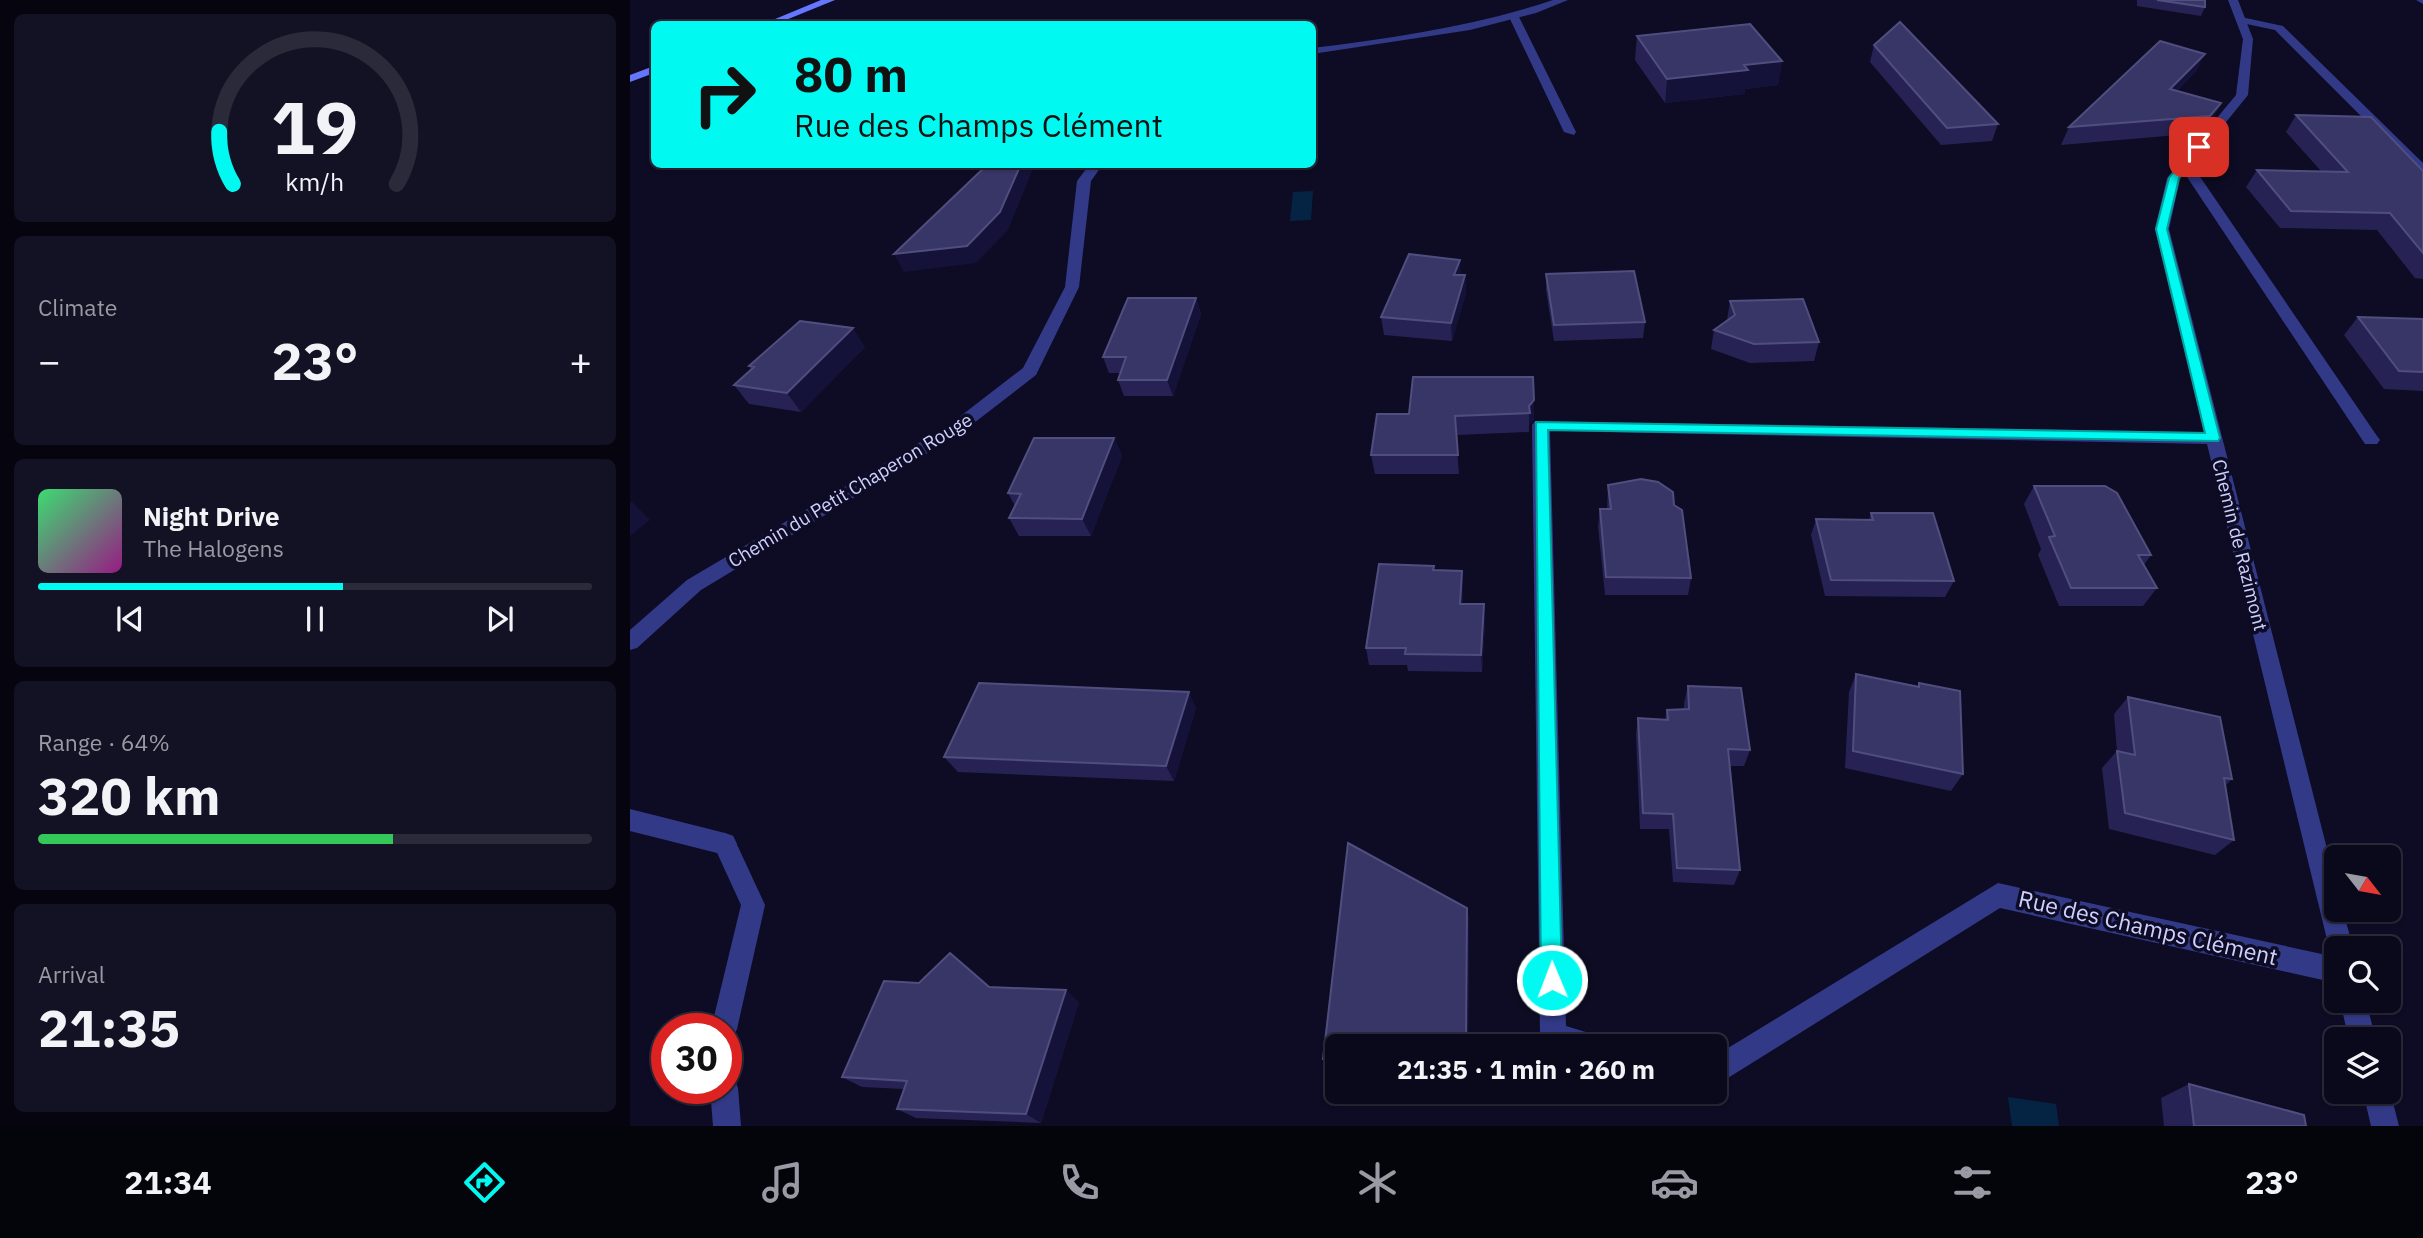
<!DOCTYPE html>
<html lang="en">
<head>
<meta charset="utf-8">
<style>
  :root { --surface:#0a091b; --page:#131224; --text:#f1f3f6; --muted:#999aa3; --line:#2a2a3a; --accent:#00faf1 }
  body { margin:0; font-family:"IBM Plex Sans",sans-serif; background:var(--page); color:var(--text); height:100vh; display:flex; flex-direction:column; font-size:26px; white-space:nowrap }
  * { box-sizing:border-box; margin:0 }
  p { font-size:23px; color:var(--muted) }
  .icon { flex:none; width:38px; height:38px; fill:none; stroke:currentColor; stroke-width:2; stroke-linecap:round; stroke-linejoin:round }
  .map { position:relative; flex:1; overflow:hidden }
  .sheet { display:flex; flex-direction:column; gap:14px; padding:14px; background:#06050f; width:630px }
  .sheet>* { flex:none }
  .banner { position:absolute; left:21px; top:21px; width:665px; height:147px; border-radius:10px; box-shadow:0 2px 5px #0004,0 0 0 2px var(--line); background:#00faf1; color:#111; overflow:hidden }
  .needle { width:46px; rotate:121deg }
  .buttons { position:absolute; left:1694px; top:845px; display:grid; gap:14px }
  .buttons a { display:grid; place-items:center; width:77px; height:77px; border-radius:10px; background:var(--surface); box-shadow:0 2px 5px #0004,0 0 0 2px var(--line); font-size:35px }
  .speed { position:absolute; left:21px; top:1013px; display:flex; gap:14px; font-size:35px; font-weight:700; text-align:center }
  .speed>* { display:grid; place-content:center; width:91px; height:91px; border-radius:50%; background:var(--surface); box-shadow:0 2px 5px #0004,0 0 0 2px var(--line); line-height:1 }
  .speed .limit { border:10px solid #d22; background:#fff; color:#111 }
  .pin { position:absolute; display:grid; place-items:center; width:60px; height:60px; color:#fff; margin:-30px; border-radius:14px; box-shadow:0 4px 10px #0006 }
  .me { position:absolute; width:77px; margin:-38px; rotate:359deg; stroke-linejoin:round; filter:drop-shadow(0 0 5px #0008) }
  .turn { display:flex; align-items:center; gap:24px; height:147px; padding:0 28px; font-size:32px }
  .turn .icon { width:91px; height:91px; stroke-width:2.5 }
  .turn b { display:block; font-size:49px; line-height:60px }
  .big { font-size:52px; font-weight:700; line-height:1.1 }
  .sheet .tile { flex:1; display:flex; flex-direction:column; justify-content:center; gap:10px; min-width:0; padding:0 24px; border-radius:10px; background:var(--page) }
  .sheet .dial { align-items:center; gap:0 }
  .dial svg { height:182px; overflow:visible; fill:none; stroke:var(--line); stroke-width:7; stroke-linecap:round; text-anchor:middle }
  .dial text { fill:var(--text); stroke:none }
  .song { display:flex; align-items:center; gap:21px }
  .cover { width:84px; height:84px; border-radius:10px; background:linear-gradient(135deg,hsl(140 70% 55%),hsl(310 70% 35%)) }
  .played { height:7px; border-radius:4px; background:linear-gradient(90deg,var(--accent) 55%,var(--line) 55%) }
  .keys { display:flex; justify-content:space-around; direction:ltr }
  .heat { display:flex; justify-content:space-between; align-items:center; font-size:38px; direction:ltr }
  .charge { height:10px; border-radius:5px; background:linear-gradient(90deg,#34c759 64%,var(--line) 0) }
  .trip { position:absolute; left:695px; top:1034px; width:402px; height:70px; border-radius:10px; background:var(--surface); box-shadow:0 2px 5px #0004,0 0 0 2px var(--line); font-weight:700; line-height:70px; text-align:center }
  .tab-bar { display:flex; height:112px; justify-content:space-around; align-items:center; background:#04040b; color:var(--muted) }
  .tab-bar .icon { width:49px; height:49px }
  .tab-bar .current { color:var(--accent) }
  .tab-bar b { font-size:32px; color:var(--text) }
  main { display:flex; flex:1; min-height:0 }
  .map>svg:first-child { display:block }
</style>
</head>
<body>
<main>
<section class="sheet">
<div class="tile dial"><svg viewBox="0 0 100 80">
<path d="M14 69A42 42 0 1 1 86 69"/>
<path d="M14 69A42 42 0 0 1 8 46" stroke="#00faf1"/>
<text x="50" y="56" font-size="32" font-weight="700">19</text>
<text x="50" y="72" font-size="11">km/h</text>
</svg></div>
<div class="tile"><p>Climate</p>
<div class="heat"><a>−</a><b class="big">23°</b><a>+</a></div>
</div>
<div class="tile">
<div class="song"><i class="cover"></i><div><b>Night Drive</b><p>The Halogens</p></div></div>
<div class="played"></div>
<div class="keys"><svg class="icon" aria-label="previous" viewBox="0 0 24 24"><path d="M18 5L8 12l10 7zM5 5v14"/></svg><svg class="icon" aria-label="pause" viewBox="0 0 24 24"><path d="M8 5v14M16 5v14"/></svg><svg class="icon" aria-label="next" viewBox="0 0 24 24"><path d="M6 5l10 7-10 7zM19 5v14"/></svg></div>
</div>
<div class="tile"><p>Range · 64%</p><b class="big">320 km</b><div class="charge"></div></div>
<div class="tile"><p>Arrival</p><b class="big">21:35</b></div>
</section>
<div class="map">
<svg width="1793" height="1126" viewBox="0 0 1793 1126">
  <rect width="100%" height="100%" fill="#0d0c24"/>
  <path fill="#052444" d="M 683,191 L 681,220 L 660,221 L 663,192 Z
    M 1378,1097 L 1426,1104 L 1429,1126 L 1382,1126 Z"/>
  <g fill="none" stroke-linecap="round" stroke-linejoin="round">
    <path fill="#323a88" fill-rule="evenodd" d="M 880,15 L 889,17 L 946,132 L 944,135 L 934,132 L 879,17 Z
      M 1611,17 L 1653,26 L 1793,163 L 1793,174 L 1788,173 L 1645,30 L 1607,22 L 1606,20 Z
      M 1555,161 L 1560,162 L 1747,436 L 1750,440 L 1747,444 L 1735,444 L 1549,165 Z
      M 95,833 L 103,836 L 135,905 L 107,1029 L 103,1038 L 96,1041 L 96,1029 L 81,1029 L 111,905 L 83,844 L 87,836 Z
      M 96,1075 L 104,1078 L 108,1088 L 111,1126 L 83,1126 L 80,1088 L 96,1088 Z"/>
    <path fill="#323a88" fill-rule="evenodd" d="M 1598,0 L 1608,0 L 1623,39 L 1618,95 L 1550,179 L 1539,229 L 1706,884 L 1706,910 L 1713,910 L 1723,948 L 1706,948 L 1706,983 L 1370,908 L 1085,1086 L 1085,1056 L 1368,883 L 1701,956 L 1577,444 L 920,431 L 936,1026 L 969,1036 L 973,1046 L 914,1044 L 910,1035 L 902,425 L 905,421 L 1574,432 L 1525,229 L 1537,178 L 1606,95 L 1613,39 Z
      M 460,164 L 473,164 L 461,181 L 449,287 L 406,375 L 331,433 L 71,590 L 7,648 L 0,650 L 0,630 L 57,580 L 319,425 L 393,368 L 435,287 L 447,181 Z
      M 0,809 L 95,833 L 103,836 L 107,844 L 103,852 L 95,855 L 0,831 Z
      M 1710,1001 L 1736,1001 L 1746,1040 L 1719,1040 Z
      M 1759,1087 L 1769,1126 L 1741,1126 L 1733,1092 L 1759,1092 Z"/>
    <path fill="#323a88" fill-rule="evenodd" d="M 923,0 L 938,0 L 906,13 L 840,30 L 682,54 L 682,48 C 764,38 845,26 923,0 Z
      M 1786,0 L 1793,0 L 1793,4 Z"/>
    <path fill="#67f" fill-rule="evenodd" d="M 191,0 L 205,0 L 146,24 L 133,24 Z
      M 24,66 L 24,73 L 0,82 L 0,75 Z"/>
  </g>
  <path fill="#262354" d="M 1507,0 L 1575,0 L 1575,7 L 1571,16 L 1507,6 Z
    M 1007,36 L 1152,61 L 1148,85 L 1115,89 L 1114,94 L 1035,103 L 1005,60 Z
    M 1244,45 L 1368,124 L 1362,141 L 1311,145 L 1240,62 Z
    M 1567,70 L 1547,91 L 1591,103 L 1582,120 L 1571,133 L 1431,145 L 1439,127 Z
    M 1666,115 L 1793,171 L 1793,279 L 1785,278 L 1747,230 L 1650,228 L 1616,187 L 1627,170 L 1691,171 L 1656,132 Z
    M 916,274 L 1015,322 L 1013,338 L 924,341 L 916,290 Z
    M 831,275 L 835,275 L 836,293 L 822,341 L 754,335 L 751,317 Z
    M 566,298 L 571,314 L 543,396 L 494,396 L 488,380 L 490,373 L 479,373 L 473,357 Z
    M 1100,301 L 1189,342 L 1184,361 L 1120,363 L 1081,349 L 1084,330 L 1097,320 Z
    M 1728,317 L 1793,319 L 1793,391 L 1754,389 L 1714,335 Z
    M 235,347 L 171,412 L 119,404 L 104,385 L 121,369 L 119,366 Z
    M 903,377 L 904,419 L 899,425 L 899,432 L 826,435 L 829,474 L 745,474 L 741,455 L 779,414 Z
    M 484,438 L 492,456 L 461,536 L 389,536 L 379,518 L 385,506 L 378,493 Z
    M 978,485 L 1044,505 L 1061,578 L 1058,595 L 975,595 L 968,526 L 970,509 L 977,509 Z
    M 1404,486 L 1521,555 L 1514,565 L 1527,588 L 1513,606 L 1429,606 L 1408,555 L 1411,549 L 1394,504 Z
    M 1241,513 L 1324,581 L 1315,597 L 1195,596 L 1181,535 L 1186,519 L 1239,520 Z
    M 804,570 L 832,571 L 833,588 L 832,604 L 855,621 L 852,672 L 778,671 L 777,665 L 739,665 L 736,648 Z
    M 1226,674 L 1288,686 L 1289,683 L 1333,774 L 1321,791 L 1215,768 L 1219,692 Z
    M 1058,686 L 1120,750 L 1114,766 L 1099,766 L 1110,870 L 1104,885 L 1043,882 L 1039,829 L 1010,829 L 1006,735 L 1008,718 L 1035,719 L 1037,710 L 1054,709 L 1054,703 Z
    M 1498,697 L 1602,779 L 1595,786 L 1604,840 L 1585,855 L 1479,829 L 1472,768 L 1487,751 L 1484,714 Z
    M 566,708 L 544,781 L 328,772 L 314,757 Z
    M 837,908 L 839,920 L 838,1046 L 707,1046 L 707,1069 L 698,1069 L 693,1059 Z
    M 336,965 L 361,987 L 449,1002 L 411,1123 L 286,1118 L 267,1109 L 274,1089 L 232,1087 L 212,1077 L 289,983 Z
    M 1559,1084 L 1676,1126 L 1534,1126 L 1531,1098 Z"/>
  <path fill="#141239" d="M 1575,54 L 1567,70 L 1532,106 L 1540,89 Z
    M 1152,61 L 1148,85 L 1115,89 L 1114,94 L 1035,103 L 1037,79 L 1114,65 Z
    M 1591,103 L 1582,120 L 1571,133 L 1580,116 Z
    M 391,164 L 405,164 L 378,230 L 346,263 L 274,272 L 264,254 Z
    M 830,260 L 831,277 L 824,275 Z
    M 835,275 L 836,293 L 822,341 L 821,323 Z
    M 566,298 L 571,314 L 543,396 L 537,380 Z
    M 223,328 L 235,347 L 171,412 L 157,393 Z
    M 904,400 L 904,419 L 899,425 L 899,406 Z
    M 484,438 L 492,456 L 461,536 L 452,519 Z
    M 2,502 L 20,520 L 0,536 L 0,503 Z
    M 832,571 L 833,588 L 832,621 L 830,604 Z
    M 854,604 L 855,621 L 852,672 L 851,655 Z
    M 559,692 L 566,708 L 544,781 L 536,766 Z
    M 837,908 L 839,920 L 838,1046 L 836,1046 Z
    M 320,953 L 336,965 L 374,999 L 359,987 Z
    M 436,990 L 449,1002 L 411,1123 L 396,1114 Z"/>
  <path fill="#383666" stroke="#504e7e" stroke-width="2" d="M 1527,0 L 1575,0 L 1575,7 Z
    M 1270,22 L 1368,124 L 1317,128 L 1244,45 Z
    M 1120,24 L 1152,61 L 1114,65 L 1118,70 L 1037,79 L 1007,36 Z
    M 1530,41 L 1575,54 L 1540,89 L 1591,103 L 1580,116 L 1439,127 Z
    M 1666,115 L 1741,117 L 1793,171 L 1793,253 L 1760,213 L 1661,211 L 1627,170 L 1718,172 Z
    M 358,164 L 391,164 L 370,212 L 337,246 L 264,254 Z
    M 779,254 L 830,260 L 824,275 L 835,275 L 821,323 L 751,317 Z
    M 1004,271 L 1015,322 L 924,325 L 916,274 Z
    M 498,298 L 566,298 L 537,380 L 488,380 L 496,357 L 473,357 Z
    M 1173,299 L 1189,342 L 1124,344 L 1084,330 L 1105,315 L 1100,301 Z
    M 1728,317 L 1793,319 L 1793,372 L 1769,371 Z
    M 170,321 L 223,328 L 157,393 L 104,385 L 124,367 L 119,366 Z
    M 783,377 L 903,377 L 904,400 L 899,406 L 900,413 L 825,416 L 828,455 L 741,455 L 747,414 L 779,414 Z
    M 404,438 L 484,438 L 452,519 L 379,518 L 391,494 L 378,493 Z
    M 1011,479 L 1028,482 L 1043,492 L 1044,505 L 1052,510 L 1061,578 L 976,577 L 970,509 L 981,509 L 978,485 Z
    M 1404,486 L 1475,486 L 1487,493 L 1521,555 L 1508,555 L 1527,588 L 1441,588 L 1419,537 L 1425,536 Z
    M 1241,513 L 1303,513 L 1324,581 L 1201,580 L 1186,519 L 1243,520 Z
    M 749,564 L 804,566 L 803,570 L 832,571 L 830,604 L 854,604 L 851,655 L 775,654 L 776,648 L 736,648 Z
    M 1226,674 L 1289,687 L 1289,683 L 1330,691 L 1333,774 L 1223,751 Z
    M 349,683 L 559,692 L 536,766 L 314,757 Z
    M 1058,686 L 1111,688 L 1120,750 L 1098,749 L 1110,870 L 1047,868 L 1043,814 L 1013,813 L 1008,718 L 1038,720 L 1037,710 L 1059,709 Z
    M 1498,697 L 1590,717 L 1602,779 L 1594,778 L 1604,840 L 1495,813 L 1487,751 L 1505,755 Z
    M 718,843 L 837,908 L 836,1046 L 707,1046 L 707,1059 L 693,1059 Z
    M 320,953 L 359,987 L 436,990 L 396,1114 L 267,1109 L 277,1081 L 212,1077 L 254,981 L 289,983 Z
    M 1559,1084 L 1674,1115 L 1676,1126 L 1564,1126 Z"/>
  <path fill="#00faf1" stroke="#00a29d" stroke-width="2" d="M 1565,145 L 1574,147 L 1549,178 L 1537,229 L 1590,438 L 1588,441 L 918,430 L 932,980 L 929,987 L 922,991 L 914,987 L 911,980 L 906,422 L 1575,433 L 1526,229 L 1539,178 Z"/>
  <g text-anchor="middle" stroke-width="7" stroke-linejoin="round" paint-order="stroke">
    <g font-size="19" fill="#cfd0ff" stroke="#0d0c24">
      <text transform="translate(220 490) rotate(-31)" y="7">Chemin du Petit Chaperon Rouge</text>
      <text transform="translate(1610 545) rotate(76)" y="7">Chemin de Razimont</text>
    </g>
    <g font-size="23" fill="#cfd0ff" stroke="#0d0c24">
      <text transform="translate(1518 928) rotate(13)" y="8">Rue des Champs Clément</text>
    </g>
  </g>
</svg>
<div class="buttons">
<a><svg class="needle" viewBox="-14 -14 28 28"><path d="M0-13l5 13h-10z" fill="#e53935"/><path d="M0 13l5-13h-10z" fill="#999aa3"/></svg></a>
<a><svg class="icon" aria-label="search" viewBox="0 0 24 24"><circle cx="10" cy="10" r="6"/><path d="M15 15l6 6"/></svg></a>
<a><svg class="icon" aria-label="layers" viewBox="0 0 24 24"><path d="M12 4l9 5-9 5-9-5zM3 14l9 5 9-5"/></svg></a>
</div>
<div class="speed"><div class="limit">30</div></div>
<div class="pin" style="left:1569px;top:147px;background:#d93025"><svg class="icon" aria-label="arrive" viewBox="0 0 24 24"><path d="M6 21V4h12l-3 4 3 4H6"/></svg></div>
<svg class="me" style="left:922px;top:980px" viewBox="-20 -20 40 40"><circle r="17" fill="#00faf1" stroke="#fff" stroke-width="3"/><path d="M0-11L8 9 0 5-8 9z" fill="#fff"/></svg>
<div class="trip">21:35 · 1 min · 260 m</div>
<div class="banner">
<div class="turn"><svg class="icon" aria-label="right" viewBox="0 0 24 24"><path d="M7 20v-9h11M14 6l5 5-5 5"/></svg><div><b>80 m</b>Rue des Champs Clément</div></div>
</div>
</div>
</main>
<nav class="tab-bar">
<b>21:34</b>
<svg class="icon current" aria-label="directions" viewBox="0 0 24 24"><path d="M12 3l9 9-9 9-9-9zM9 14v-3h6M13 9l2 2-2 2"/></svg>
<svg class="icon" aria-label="music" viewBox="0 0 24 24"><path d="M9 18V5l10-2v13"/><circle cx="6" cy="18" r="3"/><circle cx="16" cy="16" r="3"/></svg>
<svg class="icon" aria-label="phone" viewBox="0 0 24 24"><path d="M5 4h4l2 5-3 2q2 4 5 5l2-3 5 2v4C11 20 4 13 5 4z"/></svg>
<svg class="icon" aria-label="climate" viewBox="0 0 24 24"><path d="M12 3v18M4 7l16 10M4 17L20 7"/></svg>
<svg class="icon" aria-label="car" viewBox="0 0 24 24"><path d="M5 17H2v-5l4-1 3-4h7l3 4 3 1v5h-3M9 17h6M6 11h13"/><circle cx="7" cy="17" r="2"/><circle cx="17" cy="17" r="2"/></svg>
<svg class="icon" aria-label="filters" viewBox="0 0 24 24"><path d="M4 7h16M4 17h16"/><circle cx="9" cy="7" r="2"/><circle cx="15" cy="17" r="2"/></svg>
<b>23°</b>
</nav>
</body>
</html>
